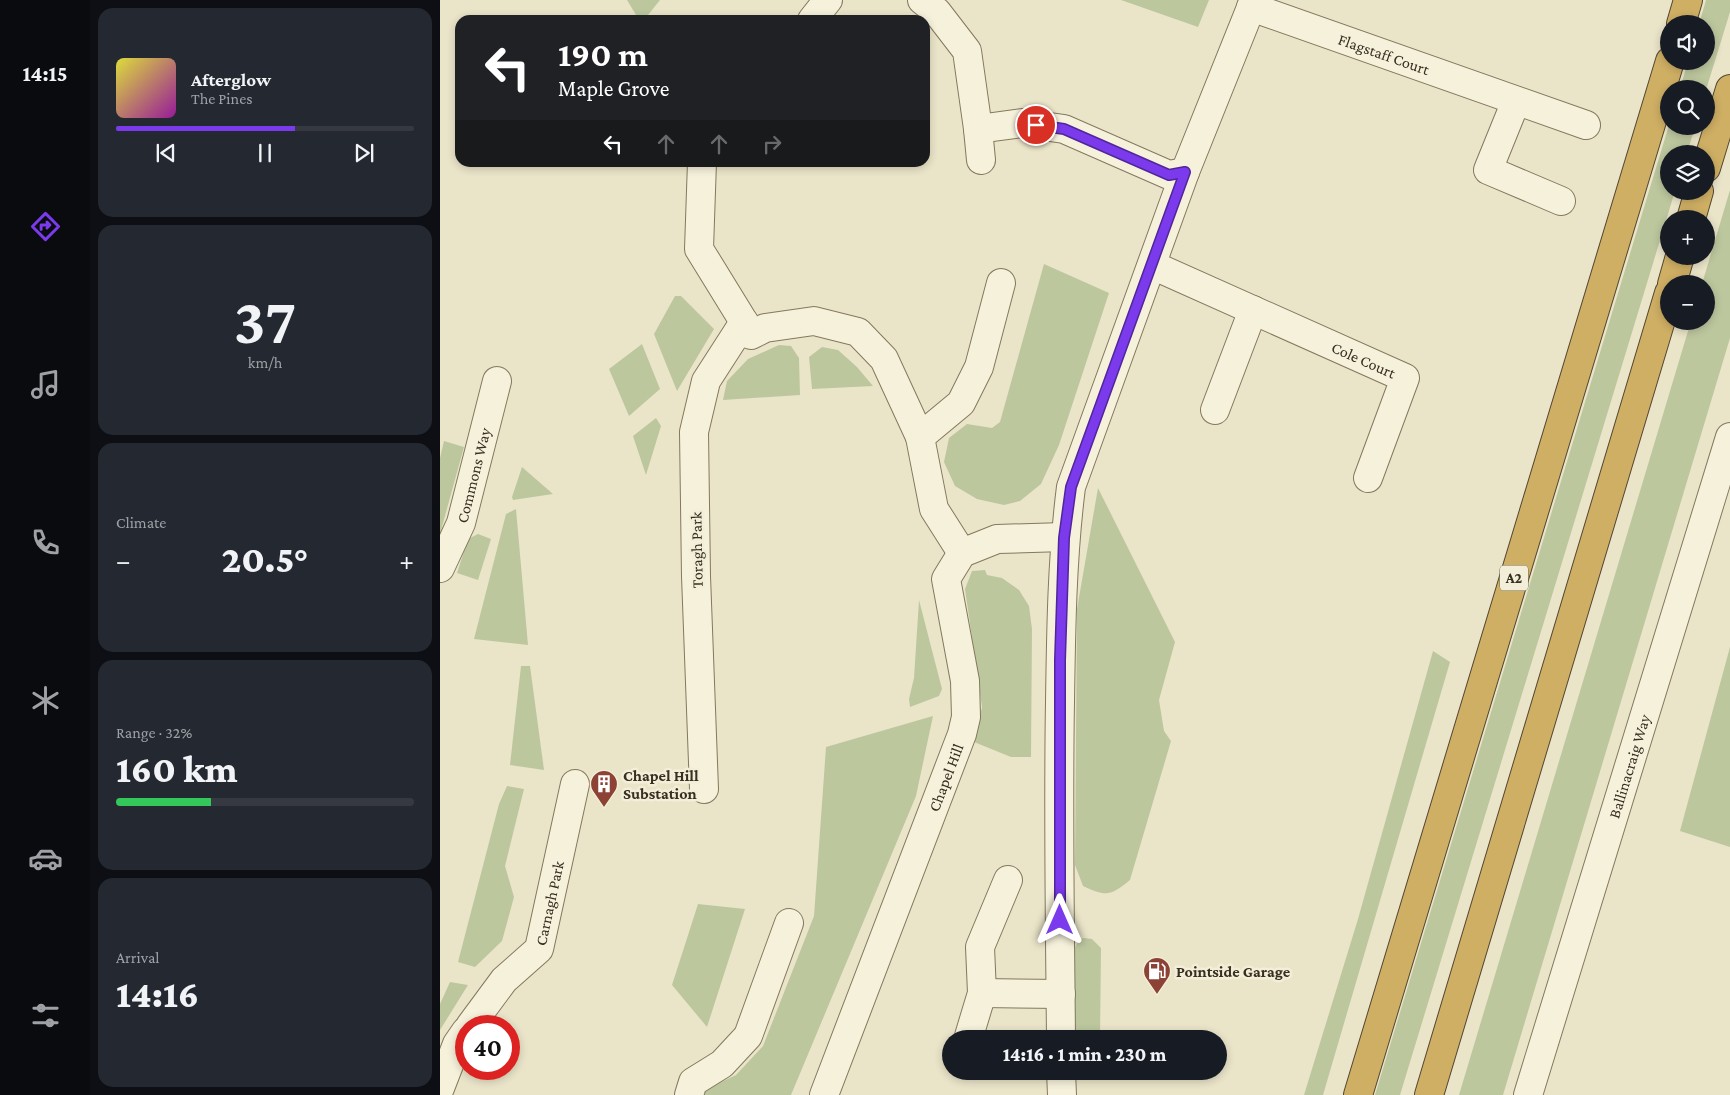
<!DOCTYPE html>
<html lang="en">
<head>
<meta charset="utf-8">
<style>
  :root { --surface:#171b24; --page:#242831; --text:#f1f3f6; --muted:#9ea1a6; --line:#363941; --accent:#7c3aed }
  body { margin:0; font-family:"Crimson Pro",serif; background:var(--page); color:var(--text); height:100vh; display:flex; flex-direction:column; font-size:19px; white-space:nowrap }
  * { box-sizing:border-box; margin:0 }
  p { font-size:16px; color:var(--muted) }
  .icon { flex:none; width:28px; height:28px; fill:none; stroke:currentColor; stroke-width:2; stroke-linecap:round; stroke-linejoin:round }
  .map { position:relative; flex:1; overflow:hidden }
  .sheet { display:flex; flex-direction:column; gap:8px; padding:8px; background:#0d0f14; width:350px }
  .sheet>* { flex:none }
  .banner { position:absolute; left:15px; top:15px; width:475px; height:152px; border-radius:15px; box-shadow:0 2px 8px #0003; background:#202124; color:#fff; overflow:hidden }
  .tools { position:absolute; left:1220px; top:15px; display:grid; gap:10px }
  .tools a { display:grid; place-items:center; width:55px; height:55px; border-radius:50%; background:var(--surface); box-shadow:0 2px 8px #0003; font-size:25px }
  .speed { position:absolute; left:15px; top:1015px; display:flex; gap:10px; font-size:25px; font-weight:700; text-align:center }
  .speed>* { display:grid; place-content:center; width:65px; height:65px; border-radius:50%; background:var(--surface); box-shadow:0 2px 8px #0003; line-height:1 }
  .speed .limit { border:8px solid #d22; background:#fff; color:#111 }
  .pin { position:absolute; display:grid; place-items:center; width:42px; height:42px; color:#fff; margin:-21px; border:2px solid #fff; border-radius:50%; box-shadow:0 1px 5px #0007 }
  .me { position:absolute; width:55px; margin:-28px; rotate:0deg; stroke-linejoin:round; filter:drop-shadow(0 0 4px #0008) }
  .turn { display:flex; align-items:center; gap:18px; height:105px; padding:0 20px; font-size:22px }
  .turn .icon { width:65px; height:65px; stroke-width:2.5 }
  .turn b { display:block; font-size:35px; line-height:42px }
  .lanes { display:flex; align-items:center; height:48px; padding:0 20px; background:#0003; justify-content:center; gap:25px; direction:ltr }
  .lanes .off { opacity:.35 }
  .big { font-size:38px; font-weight:800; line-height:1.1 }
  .sheet .widget { flex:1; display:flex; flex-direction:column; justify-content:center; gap:8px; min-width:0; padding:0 18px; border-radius:15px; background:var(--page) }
  .sheet .dial { align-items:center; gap:0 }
  .dial b { font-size:65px; line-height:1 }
  .song { display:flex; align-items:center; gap:15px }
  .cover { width:60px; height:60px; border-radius:8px; background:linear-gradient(135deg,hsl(60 70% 55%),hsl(300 70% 35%)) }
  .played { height:5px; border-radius:2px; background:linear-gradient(90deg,var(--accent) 60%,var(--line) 60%) }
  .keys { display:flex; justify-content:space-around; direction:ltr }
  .heat { display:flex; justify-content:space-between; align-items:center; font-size:28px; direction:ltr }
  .charge { height:8px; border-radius:4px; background:linear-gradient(90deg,#34c759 32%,var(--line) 0) }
  .trip { position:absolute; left:502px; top:1030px; width:285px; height:50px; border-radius:25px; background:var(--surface); box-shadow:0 2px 8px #0003; font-weight:800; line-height:50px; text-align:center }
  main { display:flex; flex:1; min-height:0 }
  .tabs { display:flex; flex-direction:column; width:90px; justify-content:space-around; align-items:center; background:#090b0e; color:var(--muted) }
  .tabs .icon { width:35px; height:35px }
  .tabs .on { color:var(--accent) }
  .tabs b { font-size:22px; color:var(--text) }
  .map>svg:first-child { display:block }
</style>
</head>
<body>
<main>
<nav class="tabs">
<b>14:15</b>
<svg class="icon on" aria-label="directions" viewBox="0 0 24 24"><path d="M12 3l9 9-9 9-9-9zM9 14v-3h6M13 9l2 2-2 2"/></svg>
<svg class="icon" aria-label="music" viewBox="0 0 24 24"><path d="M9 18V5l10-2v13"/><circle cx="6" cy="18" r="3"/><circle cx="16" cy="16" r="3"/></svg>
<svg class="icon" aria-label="phone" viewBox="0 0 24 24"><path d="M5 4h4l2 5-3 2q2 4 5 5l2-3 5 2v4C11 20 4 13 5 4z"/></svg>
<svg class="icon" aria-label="climate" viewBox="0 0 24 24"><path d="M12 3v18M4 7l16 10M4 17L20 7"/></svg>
<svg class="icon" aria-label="car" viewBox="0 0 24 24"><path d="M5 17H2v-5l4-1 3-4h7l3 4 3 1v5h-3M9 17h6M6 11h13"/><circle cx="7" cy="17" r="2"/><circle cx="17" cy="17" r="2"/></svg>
<svg class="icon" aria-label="filters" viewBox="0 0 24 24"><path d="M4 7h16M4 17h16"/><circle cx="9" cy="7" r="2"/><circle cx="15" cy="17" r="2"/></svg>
</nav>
<section class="sheet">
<div class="widget">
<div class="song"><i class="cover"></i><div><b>Afterglow</b><p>The Pines</p></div></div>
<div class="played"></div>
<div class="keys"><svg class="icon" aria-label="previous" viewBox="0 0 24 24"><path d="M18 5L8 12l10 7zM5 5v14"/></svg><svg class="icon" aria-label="pause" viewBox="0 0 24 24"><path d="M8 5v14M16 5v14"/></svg><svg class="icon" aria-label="next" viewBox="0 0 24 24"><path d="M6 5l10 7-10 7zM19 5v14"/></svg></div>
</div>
<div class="widget dial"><b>37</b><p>km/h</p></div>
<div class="widget"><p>Climate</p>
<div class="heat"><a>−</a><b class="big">20.5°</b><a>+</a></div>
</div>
<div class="widget"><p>Range · 32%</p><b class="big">160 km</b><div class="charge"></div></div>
<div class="widget"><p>Arrival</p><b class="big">14:16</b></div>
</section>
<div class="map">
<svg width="1290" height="1095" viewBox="0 0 1290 1095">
  <rect width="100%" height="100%" fill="#eae5c9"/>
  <path fill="#bdc79e" d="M 187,0 L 220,0 L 204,20 L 199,20 Z
    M 681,0 L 769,0 L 758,27 Z
    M 1266,0 L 1290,0 L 1290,12 L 1266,90 L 1240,89 L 1248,61 L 1266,61 L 1266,24 L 1259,24 Z
    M 1229,125 L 1255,126 L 1247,154 L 1229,154 L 1229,191 L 1235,191 L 960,1095 L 935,1095 Z
    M 1290,190 L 1290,338 L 1063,1095 L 1019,1095 L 1251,321 L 1266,321 L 1266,284 L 1262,284 Z
    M 604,264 L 669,293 L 619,445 L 601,484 L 580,501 L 564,505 L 537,499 L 515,486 L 504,462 L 509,438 L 527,424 L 552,428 L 560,422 Z
    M 235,296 L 241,296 L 274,329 L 237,391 L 214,334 Z
    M 202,344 L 220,389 L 189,416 L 169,369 Z
    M 339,345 L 351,346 L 359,358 L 360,395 L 283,400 L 287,381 L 308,359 Z
    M 382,347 L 398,350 L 417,367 L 433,386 L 372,389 L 369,357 Z
    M 216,418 L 221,426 L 206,475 L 193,436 Z
    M 4,441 L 24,447 L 0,534 L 0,458 Z
    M 82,467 L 113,494 L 73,500 L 72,497 Z
    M 658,488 L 735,642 L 719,700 L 724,731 L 731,741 L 690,880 C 670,896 667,897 643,886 L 635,865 L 637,609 Z
    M 76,509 L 88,645 L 34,639 L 66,514 Z
    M 38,534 L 51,539 L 38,580 L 17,573 L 28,539 Z
    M 545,570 L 547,575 L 562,578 L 579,590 L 589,606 L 592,629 L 591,757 L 571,757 L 534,742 L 542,707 L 525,589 L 532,571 Z
    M 479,600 L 502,689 L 499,696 L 470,707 L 469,699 L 474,678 Z
    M 1290,647 L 1290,847 L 1240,831 Z
    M 993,651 L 1010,662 L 883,1095 L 864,1095 L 918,919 Z
    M 81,666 L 90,666 L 104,770 L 70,765 Z
    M 493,716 L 476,796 L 351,1095 L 260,1095 L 262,1091 L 296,1075 L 323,1046 L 374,916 L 386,747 Z
    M 67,786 L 84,789 L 65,866 L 74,897 L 62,941 L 35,967 L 18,962 L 59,804 Z
    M 258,904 L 305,909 L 267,1027 L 232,985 Z
    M 644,938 L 652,939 L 661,948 L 660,1039 L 635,1039 L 634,949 L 640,939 Z
    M 10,982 L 28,985 L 0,1030 L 0,1004 Z"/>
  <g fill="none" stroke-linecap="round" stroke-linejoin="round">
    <defs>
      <g id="minor">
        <path d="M 482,0 L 497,12 L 527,51 L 538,129 L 541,160"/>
        <path id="s1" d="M 811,7 L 1146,125"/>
        <path d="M 372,20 L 388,0"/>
        <path d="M 1076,101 L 1048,170 L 1121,201"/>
        <path d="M 538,129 L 582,123 L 624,129 L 729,175 L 745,172"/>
        <path d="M 262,162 L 259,249 L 304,322"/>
        <path id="s2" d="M 712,265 L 965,378 L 928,478"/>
        <path d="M 775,410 L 813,310"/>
        <path d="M 480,437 L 521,403 L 539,367 L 561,283"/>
        <path id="s3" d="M 0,568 L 21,523 L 57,381"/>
        <path d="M 264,789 L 256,576 L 254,432 L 266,381 L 304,322 L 311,335 L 325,328 L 374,321 L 418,332 L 444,359 L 480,437 L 494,509 L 522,553"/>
        <path d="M 542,993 L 621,994"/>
        <path id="s4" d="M 30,1026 L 64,980 L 99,949 L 135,784"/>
        <path d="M 529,1036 L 542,993 L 540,947 L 568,880"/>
        <path d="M 621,1039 C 620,926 618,814 620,702 C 621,630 622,558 631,487 L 745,172 L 814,0"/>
        <path d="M 621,1071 L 622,1095"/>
        <path d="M 0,1088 L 17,1044 L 26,1031"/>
        <path d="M 249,1095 L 253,1082 L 282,1064 L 308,1036 L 349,923"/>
        <path id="s5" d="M 384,1095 L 522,734 L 526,717 L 525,681 L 506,579 L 522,553 L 557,539 L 624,537"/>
        <path id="s6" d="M 1088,1095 L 1290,437"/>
      </g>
      <path id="highway" d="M 1241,24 L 1248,0
        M 1266,168 L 1290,89
        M 1251,219 L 1259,191
        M 1232,284 L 1240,256
        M 918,1095 L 1230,61
        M 989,1095 L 1229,293"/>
    </defs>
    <use href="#minor" stroke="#84785f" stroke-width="30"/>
    <use href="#highway" stroke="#534633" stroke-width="30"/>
    <use href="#minor" stroke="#f6f1db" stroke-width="28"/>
    <use href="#highway" stroke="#cfaf64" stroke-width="28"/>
  </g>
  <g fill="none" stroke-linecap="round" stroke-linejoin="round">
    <defs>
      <path id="route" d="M 596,125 L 624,129 L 729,175 L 745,172 L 631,487 L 624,538 L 620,660 L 620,920"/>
    </defs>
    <use href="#route" stroke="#51269a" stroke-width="12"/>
    <use href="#route" stroke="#7c3aed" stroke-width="9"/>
  </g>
  <defs>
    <symbol id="building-pin" viewBox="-11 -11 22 30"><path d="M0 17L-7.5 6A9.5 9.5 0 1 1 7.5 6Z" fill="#8d4236" stroke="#f2eed8"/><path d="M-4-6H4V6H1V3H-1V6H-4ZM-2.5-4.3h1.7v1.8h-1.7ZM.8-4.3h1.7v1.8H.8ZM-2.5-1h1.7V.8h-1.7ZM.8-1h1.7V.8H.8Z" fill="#fff"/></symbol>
    <symbol id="fuel-pin" viewBox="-11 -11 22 30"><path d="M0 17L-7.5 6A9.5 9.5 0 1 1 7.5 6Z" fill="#8d4236" stroke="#f2eed8"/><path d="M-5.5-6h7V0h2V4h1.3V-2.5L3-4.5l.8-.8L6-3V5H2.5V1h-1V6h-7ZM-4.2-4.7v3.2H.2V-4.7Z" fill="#fff"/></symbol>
  </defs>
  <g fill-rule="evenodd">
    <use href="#building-pin" x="148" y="768" width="32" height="43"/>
    <use href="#fuel-pin" x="701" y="955" width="32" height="43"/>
  </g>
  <g text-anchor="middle" stroke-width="5" stroke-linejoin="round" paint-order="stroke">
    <rect fill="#f2eed8" stroke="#6f6858" stroke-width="1" x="1060" y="565.5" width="28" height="25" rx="4"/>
    <g font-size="15" font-weight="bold" fill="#372f21">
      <text x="1074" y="583">A2</text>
    </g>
    <g font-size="16" fill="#372f21" stroke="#f2eed8">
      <text dy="6" stroke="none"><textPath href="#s1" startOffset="141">Flagstaff Court</textPath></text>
      <text dy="6" stroke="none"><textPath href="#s2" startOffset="232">Cole Court</textPath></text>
      <text dy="6" stroke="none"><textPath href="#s3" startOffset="99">Commons Way</textPath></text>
      <text transform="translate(256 550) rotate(-91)" y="6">Toragh Park</text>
      <text dy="6" stroke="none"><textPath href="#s6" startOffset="344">Ballinacraig Way</textPath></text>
      <text dy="6" stroke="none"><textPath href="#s5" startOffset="340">Chapel Hill</textPath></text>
      <text dy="6" stroke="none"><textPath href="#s4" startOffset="151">Carnagh Park</textPath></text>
    </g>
    <g font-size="16" font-weight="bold" fill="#372f21" stroke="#f2eed8" text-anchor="start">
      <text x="183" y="781">Chapel Hill<tspan x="183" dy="18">Substation</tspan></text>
      <text x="736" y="977">Pointside Garage</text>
    </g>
  </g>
</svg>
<div class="tools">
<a><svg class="icon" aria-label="sound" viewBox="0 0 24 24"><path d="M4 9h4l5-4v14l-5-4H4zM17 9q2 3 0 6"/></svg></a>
<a><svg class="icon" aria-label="search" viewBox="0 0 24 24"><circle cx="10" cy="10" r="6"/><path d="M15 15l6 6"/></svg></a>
<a><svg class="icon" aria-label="layers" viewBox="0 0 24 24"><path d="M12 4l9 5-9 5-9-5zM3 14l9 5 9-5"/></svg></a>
<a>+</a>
<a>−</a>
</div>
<div class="speed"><div class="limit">40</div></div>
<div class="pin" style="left:596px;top:125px;background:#d93025"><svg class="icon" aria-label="arrive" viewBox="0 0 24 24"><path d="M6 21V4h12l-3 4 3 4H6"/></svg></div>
<svg class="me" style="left:620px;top:920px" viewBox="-20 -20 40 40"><path d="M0-17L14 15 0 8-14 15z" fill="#7c3aed" stroke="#fff" stroke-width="4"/></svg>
<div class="trip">14:16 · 1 min · 230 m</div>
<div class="banner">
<div class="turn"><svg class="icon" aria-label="left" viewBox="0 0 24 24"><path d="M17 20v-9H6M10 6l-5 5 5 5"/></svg><div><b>190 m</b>Maple Grove</div></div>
<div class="lanes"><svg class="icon" aria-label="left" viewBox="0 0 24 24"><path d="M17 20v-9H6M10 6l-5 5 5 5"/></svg><svg class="icon off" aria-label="ahead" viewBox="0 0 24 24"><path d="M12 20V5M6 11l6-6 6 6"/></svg><svg class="icon off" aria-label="ahead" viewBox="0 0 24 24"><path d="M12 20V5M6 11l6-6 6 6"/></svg><svg class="icon off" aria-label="right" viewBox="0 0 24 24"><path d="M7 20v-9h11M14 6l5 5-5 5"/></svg></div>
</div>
</div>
</main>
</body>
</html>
